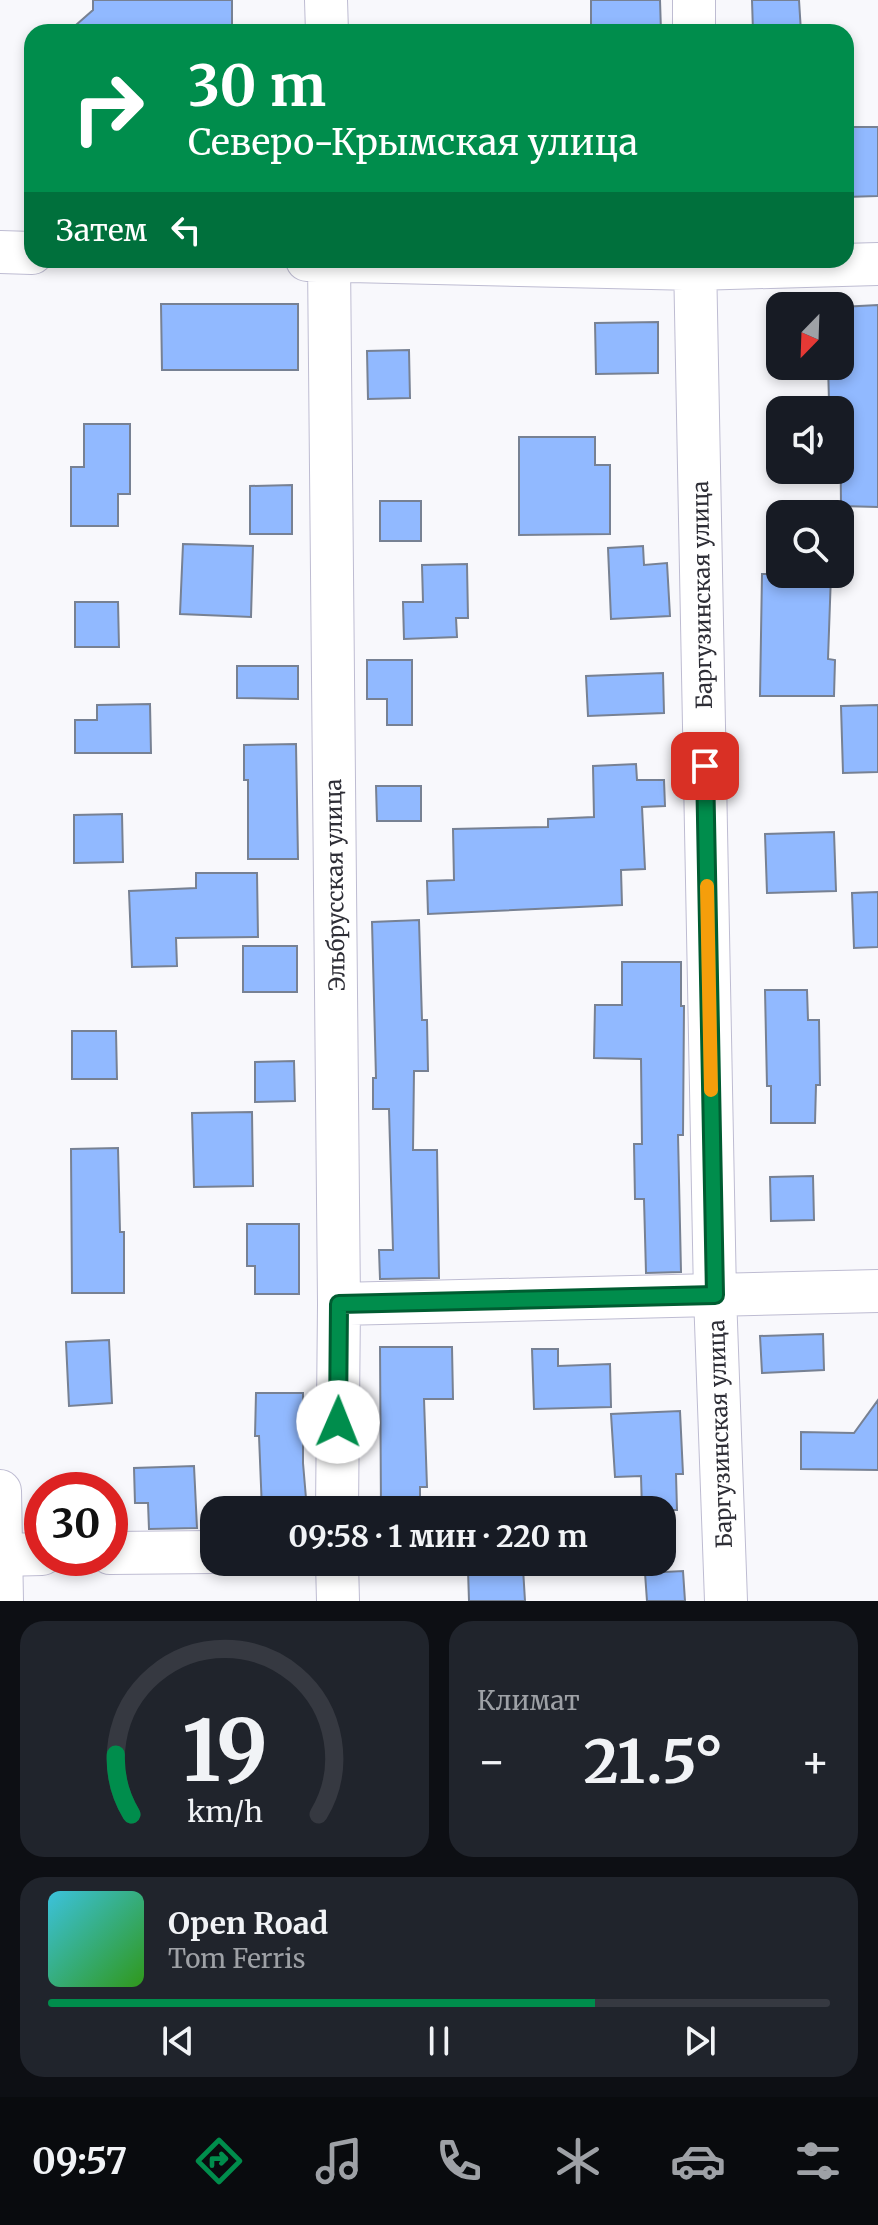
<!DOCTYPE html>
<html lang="ru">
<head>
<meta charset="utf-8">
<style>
  :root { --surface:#171b24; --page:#20242c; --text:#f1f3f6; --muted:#9ea1a6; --line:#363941; --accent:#008d4c }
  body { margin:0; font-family:Merriweather,serif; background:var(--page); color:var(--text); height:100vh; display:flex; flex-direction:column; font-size:30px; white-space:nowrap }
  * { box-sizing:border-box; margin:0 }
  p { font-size:26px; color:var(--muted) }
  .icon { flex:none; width:44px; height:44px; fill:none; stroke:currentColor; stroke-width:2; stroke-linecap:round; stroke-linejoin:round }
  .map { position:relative; height:1601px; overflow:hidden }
  .sheet { display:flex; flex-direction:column; gap:20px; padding:20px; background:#0d0f14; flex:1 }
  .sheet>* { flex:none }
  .hud { position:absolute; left:24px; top:24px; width:830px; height:244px; border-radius:24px; box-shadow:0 4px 12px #0003; background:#008d4c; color:#fff; overflow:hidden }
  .needle { width:52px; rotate:203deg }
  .tools { position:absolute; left:766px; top:292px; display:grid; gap:16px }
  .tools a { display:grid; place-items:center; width:88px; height:88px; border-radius:16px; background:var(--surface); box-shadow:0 4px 12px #0003; font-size:40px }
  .speed { position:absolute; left:24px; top:1472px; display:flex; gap:16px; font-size:40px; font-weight:700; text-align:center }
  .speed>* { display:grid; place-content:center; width:104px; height:104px; border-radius:50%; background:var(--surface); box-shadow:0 4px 12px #0003; line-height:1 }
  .speed .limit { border:12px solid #d22; background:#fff; color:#111 }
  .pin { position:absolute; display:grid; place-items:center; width:68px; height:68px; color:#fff; margin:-34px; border-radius:16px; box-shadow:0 4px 12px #0006 }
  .me { position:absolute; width:88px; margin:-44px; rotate:1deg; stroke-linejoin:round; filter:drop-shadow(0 0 6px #0008) }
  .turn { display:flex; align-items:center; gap:28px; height:168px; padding:0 32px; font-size:36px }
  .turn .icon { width:104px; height:104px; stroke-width:2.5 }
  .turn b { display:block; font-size:56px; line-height:68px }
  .then { display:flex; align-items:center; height:76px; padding:0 32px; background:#0003; gap:16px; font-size:30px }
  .big { font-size:60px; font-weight:700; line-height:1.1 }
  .sheet .tile { flex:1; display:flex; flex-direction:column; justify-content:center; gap:12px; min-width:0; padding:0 28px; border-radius:24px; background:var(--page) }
  .sheet .dial { align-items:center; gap:0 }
  .dial svg { height:208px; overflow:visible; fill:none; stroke:var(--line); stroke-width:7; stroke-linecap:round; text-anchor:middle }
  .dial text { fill:var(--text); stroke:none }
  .song { display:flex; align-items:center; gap:24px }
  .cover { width:96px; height:96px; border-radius:12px; background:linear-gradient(135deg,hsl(190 70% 55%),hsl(110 70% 35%)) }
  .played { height:8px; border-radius:4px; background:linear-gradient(90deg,var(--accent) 70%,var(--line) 70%) }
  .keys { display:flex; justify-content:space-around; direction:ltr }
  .heat { display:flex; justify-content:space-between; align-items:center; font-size:44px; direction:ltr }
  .sheet .tiles { flex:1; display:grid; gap:20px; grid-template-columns:1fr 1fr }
  .tile:last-child { grid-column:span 2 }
  .trip { position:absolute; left:200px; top:1496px; width:476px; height:80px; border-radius:24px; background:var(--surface); box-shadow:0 4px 12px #0003; font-weight:700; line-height:80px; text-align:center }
  .menu { display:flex; height:128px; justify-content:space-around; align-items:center; background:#090b0e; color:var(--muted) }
  .menu .icon { width:56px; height:56px }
  .menu .current { color:var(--accent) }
  .menu b { font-size:36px; color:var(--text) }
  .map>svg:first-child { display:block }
</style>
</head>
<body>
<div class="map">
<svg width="878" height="1601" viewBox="0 0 878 1601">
  <rect width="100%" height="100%" fill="#f8f8fc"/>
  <path fill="#91b9ff" stroke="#778193" stroke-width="2" d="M 93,0 L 232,0 L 232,32 L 68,32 L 93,10 Z
    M 591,0 L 660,0 L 661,32 L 591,32 Z
    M 752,0 L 799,0 L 801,32 L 753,32 Z
    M 846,127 L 878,127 L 878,196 L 846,197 Z
    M 161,304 L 298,304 L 298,370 L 162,370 Z
    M 878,305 L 878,507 L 841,506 L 840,400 L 829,401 L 828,366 L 844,364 L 841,307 Z
    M 658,322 L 658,373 L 596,374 L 595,323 Z
    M 409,350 L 410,398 L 368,399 L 367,351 Z
    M 84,424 L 130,424 L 130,494 L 118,494 L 118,526 L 71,526 L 71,467 L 84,467 Z
    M 519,437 L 595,437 L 595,465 L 610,465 L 610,534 L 519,535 Z
    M 292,485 L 292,534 L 250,534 L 250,486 Z
    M 380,501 L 421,501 L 421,541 L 380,541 Z
    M 183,544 L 253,546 L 251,617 L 180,614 Z
    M 643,546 L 644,565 L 667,563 L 670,616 L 611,619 L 608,548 Z
    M 467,564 L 468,618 L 456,618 L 457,637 L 404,639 L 403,602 L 423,602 L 422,565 Z
    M 762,574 L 831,574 L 828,659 L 835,660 L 834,696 L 760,696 Z
    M 75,602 L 118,602 L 119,647 L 75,647 Z
    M 367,660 L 412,660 L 412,725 L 387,725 L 387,699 L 367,699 Z
    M 237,666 L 298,666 L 298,699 L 237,698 Z
    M 663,673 L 664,713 L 588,716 L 586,676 Z
    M 150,704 L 151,753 L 75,753 L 75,720 L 97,720 L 97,705 Z
    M 878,705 L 878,772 L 843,773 L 841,706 Z
    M 296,744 L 298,859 L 248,859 L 248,780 L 244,780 L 244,745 Z
    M 636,764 L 637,780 L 664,780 L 665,806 L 642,807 L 645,869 L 621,870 L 622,905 L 428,914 L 427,881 L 454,880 L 453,829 L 548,827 L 548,819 L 594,817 L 593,766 Z
    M 376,786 L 421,786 L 421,821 L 377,821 Z
    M 122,814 L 123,862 L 74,863 L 74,815 Z
    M 834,832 L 836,891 L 767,893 L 765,834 Z
    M 196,873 L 257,873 L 258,937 L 176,938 L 177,966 L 132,967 L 129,891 L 196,888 Z
    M 878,892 L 878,947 L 854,948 L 852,893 Z
    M 419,920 L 422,1020 L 427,1020 L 428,1071 L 414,1071 L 413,1150 L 437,1150 L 439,1278 L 380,1279 L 379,1250 L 393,1250 L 389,1109 L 373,1109 L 373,1078 L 376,1078 L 372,922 Z
    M 243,946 L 297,946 L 297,992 L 243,992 Z
    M 622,962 L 681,962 L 681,1006 L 684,1006 L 683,1135 L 678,1135 L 681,1272 L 646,1273 L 644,1199 L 635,1199 L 634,1144 L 642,1144 L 641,1059 L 594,1058 L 595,1005 L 622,1005 Z
    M 765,990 L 807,990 L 808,1020 L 819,1020 L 820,1085 L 816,1085 L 815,1123 L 771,1123 L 771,1086 L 767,1086 Z
    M 72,1031 L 116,1031 L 117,1079 L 72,1079 Z
    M 294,1061 L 295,1101 L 255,1102 L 255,1062 Z
    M 252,1112 L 253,1186 L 194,1187 L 192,1113 Z
    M 118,1148 L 120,1232 L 124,1232 L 124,1293 L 72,1293 L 71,1149 Z
    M 813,1176 L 814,1220 L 771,1221 L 770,1177 Z
    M 247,1224 L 299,1224 L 299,1294 L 255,1294 L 255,1266 L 247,1266 Z
    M 823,1334 L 824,1370 L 762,1373 L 760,1336 Z
    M 109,1340 L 112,1403 L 69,1406 L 66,1342 Z
    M 380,1347 L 452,1347 L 453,1399 L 424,1399 L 427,1487 L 420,1487 L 420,1510 L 381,1510 Z
    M 532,1349 L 558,1349 L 558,1366 L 610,1364 L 611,1407 L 534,1409 Z
    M 256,1393 L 303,1393 L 303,1463 L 307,1510 L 262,1510 L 259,1436 L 255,1436 Z
    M 878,1400 L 878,1470 L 801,1469 L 801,1432 L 854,1433 Z
    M 680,1411 L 683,1474 L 676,1474 L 677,1510 L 642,1510 L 641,1476 L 615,1477 L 611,1414 Z
    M 194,1466 L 197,1528 L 149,1529 L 148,1503 L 135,1503 L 134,1468 Z
    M 523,1568 L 525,1601 L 469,1601 L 468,1570 Z
    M 683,1571 L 685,1601 L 647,1601 L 645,1573 Z"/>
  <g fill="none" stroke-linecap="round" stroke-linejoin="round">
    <defs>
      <path id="minor" d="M 326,0 L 327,32
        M 694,0 L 694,32
        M 0,252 L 32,253
        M 307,260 L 695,269 L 878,264
        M 329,260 L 339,1304 L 337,1510
        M 695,260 L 715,1295 L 726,1601
        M 339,1304 L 878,1291
        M 0,1491 L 2,1601
        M 110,1553 L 214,1552
        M 2,1555 L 42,1554
        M 337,1562 L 338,1601"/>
    </defs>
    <use href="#minor" stroke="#bebcd2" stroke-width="44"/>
    <use href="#minor" stroke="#fff" stroke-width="42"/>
  </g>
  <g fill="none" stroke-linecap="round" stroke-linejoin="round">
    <defs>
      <path id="route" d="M 338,1422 L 339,1304 L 715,1295 L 705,766"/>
    </defs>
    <use href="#route" stroke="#005c31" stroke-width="20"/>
    <use href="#route" stroke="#008d4c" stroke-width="14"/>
    <path stroke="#f59e0b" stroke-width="14" d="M 707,886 L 711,1090"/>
  </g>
  <g text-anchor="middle" stroke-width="8" stroke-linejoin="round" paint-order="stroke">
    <g font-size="22" fill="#2e2e36" stroke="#fff">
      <text transform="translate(702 595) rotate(-91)" y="8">Баргузинская улица</text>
      <text transform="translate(335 885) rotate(-91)" y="8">Эльбрусская улица</text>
      <text transform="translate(720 1434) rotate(-92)" y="8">Баргузинская улица</text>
    </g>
  </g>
</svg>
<div class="tools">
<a><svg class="needle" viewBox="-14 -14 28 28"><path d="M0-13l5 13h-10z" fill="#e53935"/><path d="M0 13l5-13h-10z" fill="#9ea1a6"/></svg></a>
<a><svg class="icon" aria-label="sound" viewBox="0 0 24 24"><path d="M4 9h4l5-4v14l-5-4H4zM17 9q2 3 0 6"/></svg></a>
<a><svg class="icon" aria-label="search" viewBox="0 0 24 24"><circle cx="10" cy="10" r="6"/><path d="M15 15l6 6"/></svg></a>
</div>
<div class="speed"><div class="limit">30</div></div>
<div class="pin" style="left:705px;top:766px;background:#d93025"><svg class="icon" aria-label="arrive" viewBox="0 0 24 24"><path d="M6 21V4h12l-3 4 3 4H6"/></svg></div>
<svg class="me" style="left:338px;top:1422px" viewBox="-20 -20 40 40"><circle r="19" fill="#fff"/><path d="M0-13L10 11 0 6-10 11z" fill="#008d4c"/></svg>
<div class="trip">09:58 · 1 мин · 220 m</div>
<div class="hud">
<div class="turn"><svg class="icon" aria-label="right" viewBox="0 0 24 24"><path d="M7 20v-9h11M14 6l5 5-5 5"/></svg><div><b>30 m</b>Северо-Крымская улица</div></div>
<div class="then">Затем<svg class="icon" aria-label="left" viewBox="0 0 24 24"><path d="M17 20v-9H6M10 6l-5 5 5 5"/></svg></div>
</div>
</div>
<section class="sheet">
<div class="tiles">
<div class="tile dial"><svg viewBox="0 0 100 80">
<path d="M14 69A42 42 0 1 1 86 69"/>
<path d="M14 69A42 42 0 0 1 8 46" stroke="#008d4c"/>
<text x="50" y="56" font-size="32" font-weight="700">19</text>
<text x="50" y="72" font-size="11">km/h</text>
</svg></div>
<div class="tile"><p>Климат</p>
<div class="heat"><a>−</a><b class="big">21.5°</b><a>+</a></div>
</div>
<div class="tile">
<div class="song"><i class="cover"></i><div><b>Open Road</b><p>Tom Ferris</p></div></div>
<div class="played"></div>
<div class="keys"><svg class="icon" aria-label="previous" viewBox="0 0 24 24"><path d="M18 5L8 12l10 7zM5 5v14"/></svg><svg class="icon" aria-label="pause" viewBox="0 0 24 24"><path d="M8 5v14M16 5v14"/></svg><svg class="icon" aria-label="next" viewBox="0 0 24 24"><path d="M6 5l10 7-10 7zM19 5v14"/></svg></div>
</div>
</div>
</section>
<nav class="menu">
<b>09:57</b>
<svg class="icon current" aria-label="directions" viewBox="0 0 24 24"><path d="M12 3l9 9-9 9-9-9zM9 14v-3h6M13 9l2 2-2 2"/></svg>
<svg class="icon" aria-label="music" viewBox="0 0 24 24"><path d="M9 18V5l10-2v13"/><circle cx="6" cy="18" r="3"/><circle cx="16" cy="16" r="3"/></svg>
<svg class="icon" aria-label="phone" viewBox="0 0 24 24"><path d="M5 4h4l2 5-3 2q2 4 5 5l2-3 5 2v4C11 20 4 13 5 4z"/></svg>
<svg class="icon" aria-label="climate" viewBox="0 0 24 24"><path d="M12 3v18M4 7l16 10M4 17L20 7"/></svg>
<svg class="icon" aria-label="car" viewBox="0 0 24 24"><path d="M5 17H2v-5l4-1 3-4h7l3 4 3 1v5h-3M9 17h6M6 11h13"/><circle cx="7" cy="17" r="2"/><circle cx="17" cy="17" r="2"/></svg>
<svg class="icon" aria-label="filters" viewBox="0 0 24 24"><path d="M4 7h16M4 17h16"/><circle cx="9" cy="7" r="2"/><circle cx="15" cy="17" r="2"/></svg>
</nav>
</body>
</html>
